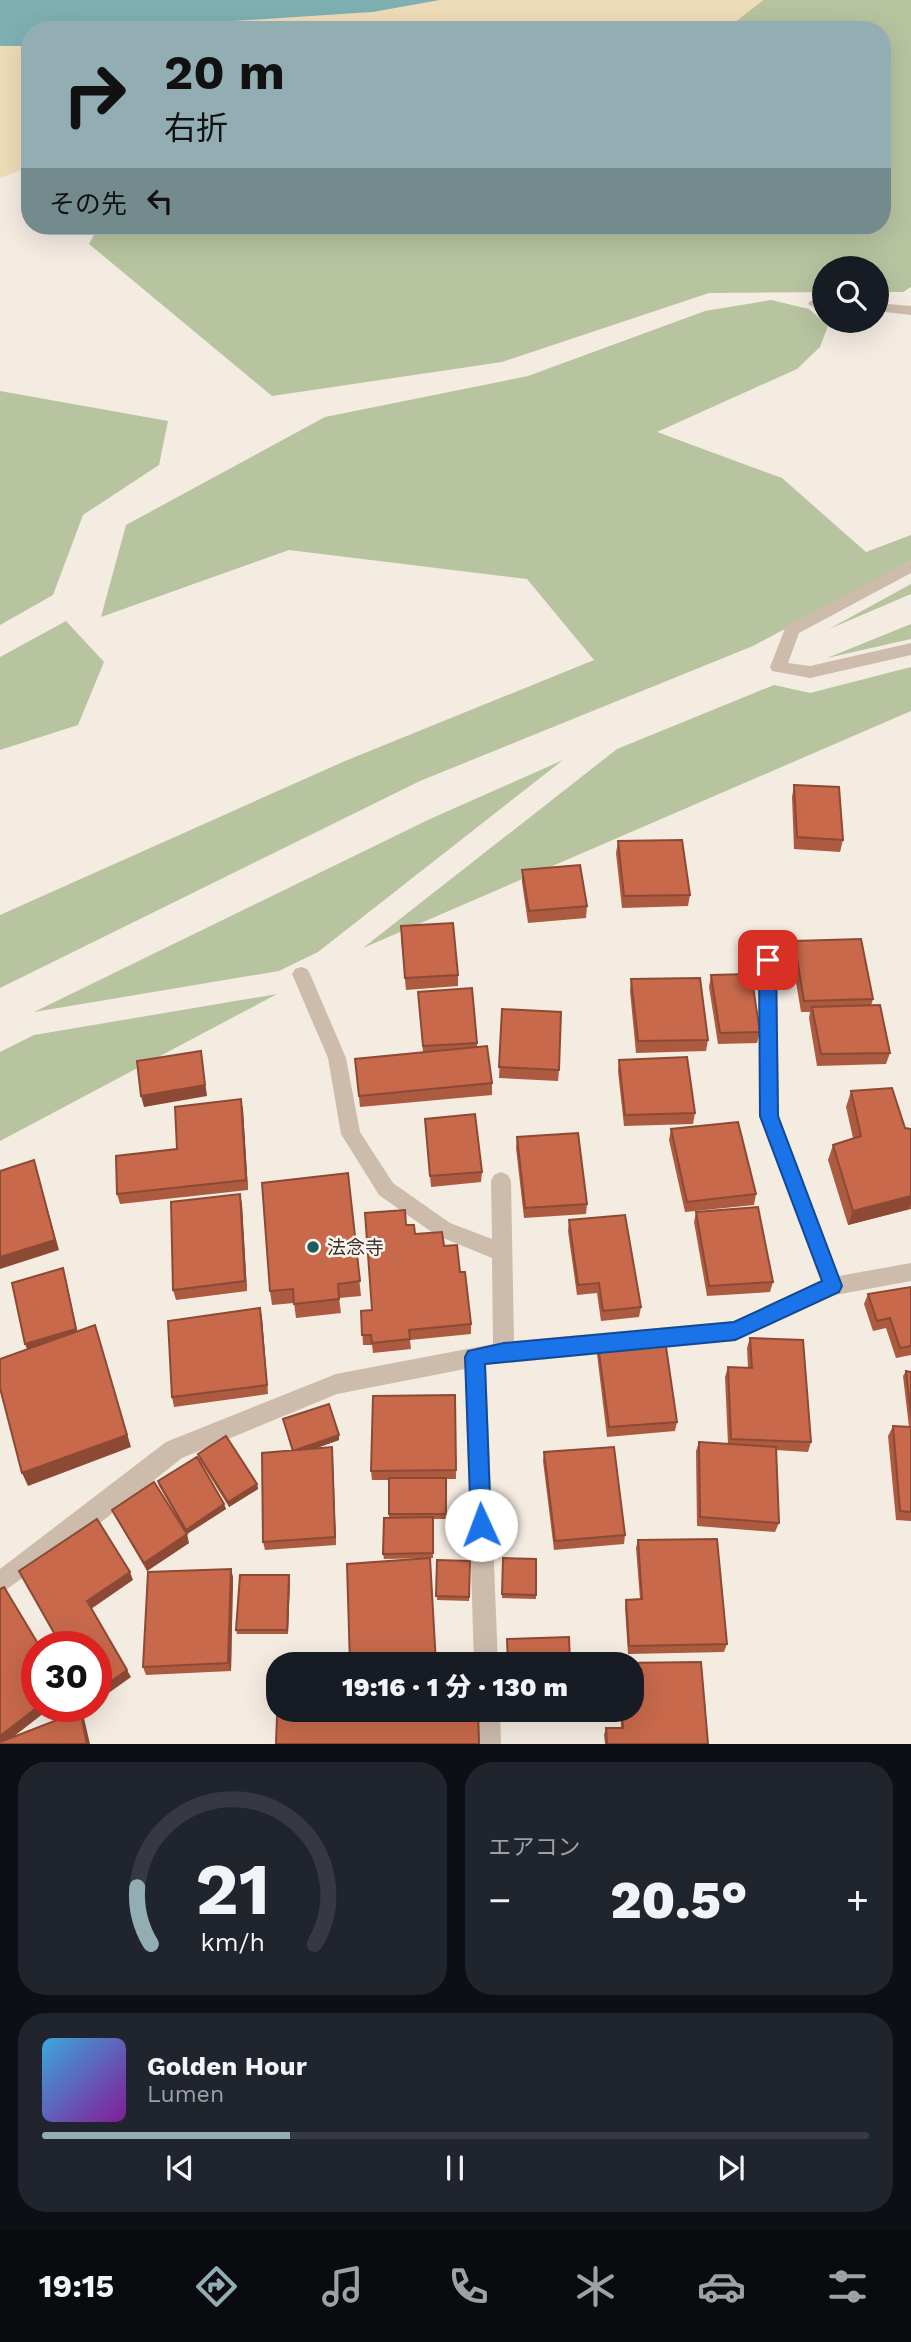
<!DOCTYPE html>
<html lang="ja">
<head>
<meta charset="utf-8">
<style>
  :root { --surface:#171b24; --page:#20242c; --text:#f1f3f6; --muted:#9ea1a6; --line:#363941; --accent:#92aeb2 }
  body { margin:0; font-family:"Work Sans","Noto Sans JP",sans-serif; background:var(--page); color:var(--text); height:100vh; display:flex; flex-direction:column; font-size:26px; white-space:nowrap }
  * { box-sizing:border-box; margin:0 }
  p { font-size:23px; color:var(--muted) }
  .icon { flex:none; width:38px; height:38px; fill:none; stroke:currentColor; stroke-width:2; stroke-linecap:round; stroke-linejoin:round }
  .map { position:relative; height:1744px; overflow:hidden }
  .sheet { display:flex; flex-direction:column; gap:18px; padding:18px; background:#0d0f14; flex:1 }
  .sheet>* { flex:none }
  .top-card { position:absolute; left:21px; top:21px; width:870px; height:214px; border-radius:28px; box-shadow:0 7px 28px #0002; background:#92aeb2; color:#111; overflow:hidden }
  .controls { position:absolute; left:812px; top:256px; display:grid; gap:14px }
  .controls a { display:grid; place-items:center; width:77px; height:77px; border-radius:50%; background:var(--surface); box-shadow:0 7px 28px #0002; font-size:35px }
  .speed { position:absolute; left:21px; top:1631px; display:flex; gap:14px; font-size:35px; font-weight:700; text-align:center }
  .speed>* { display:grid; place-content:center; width:91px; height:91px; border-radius:50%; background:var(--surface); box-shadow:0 7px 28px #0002; line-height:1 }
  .speed .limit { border:10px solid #d22; background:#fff; color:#111 }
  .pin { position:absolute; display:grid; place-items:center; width:60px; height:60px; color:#fff; margin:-30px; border-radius:14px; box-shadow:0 4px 10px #0006 }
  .me { position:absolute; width:77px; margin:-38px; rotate:358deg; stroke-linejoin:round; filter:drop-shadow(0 0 5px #0008) }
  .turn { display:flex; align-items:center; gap:24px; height:147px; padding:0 28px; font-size:32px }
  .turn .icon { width:91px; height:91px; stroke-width:2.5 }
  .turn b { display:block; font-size:49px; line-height:60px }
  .then { display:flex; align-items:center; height:66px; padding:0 28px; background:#0003; gap:14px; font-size:26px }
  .big { font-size:52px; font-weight:800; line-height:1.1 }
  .sheet .widget { flex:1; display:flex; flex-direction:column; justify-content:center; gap:10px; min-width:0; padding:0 24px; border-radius:28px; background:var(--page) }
  .sheet .dial { align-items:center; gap:0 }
  .dial svg { height:182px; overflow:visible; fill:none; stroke:var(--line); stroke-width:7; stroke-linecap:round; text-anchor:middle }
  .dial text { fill:var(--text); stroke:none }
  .song { display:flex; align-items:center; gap:21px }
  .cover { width:84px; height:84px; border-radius:10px; background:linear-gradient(135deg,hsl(200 70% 55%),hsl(290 70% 35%)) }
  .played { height:7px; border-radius:4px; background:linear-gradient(90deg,var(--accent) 30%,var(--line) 30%) }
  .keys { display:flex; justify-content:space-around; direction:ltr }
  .heat { display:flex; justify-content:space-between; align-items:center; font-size:38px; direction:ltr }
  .sheet .tiles { flex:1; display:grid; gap:18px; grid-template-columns:1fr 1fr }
  .widget:last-child { grid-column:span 2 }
  .trip { position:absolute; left:266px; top:1652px; width:378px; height:70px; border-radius:28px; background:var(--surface); box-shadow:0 7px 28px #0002; font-weight:800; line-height:70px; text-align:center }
  .tab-bar { display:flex; height:112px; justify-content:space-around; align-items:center; background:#090b0e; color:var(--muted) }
  .tab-bar .icon { width:49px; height:49px }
  .tab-bar .current { color:var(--accent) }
  .tab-bar b { font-size:32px; color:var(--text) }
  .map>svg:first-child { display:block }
</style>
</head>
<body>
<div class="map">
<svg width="911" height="1744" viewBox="0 0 911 1744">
  <rect width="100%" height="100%" fill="#f4ebe1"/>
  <path fill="#b8c4a0" d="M 763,0 L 911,0 L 911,287 L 903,292 L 877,292 L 877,268 L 824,268 L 824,292 L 709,293 L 502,362 L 272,396 L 89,244 L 99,226 L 882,226 L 882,30 L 725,30 Z
    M 771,300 L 809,309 L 828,326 L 820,347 L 797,369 L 657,432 L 782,478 L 866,552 L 911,535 L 911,561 L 753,646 L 420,781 L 0,988 L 0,915 L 345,761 L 594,660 L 527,579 L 289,550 L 101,617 L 126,525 L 325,417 L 528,376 L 705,311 Z
    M 0,391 L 168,421 L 159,465 L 83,515 L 53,595 L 0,625 Z
    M 911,584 L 911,594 L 829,629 Z
    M 66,621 L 104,662 L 78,725 L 0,750 L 0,657 Z
    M 911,624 L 911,639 L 827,658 Z
    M 911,667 L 911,711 L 363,948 L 617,749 L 774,685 L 810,693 Z
    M 563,760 L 318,952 L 279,971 L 34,1012 L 430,819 Z
    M 277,994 L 0,1141 L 0,1052 L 34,1035 Z"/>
  <path fill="#efdcb8" d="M 440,0 L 763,0 L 725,30 L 147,30 L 187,24 L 373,12 Z
    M 0,46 L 30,46 L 30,167 L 0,178 Z"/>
  <path fill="#7fb0b2" d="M 0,0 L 440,0 L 373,12 L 187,24 L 147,30 L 30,30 L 30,46 L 0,46 Z"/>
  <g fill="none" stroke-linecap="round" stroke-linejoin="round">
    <path fill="#cdbbac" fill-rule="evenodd" d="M 824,300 L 824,308 L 815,308 L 808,304 L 810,301 Z
      M 877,303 L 911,306 L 911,315 L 877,311 Z
      M 768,953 L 774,955 L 777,960 L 779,1116 L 843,1286 L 840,1293 L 833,1295 L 826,1293 L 823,1286 L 759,1116 L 759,960 L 762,955 Z"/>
    <path fill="#cdbbac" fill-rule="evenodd" d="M 911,561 L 911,573 L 799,633 L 788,663 L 810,666 L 911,643 L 911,655 L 810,678 L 772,671 L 770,667 L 786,626 Z
      M 301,967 L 307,969 L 310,974 L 346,1058 L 360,1132 L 393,1183 L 450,1223 L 492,1239 L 491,1181 L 494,1175 L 501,1172 L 508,1175 L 511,1181 L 514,1341 L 734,1321 L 833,1277 L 911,1263 L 911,1281 L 835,1295 L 735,1341 L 486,1365 L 498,1664 L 474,1664 L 465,1369 L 337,1394 L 182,1458 L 105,1519 L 0,1594 L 0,1569 L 166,1442 L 336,1374 L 493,1344 L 492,1258 L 436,1235 L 379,1195 L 341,1134 L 328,1058 L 292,974 L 295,969 Z
      M 476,1710 L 500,1710 L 501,1744 L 477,1744 Z"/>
  </g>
  <path fill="#ac5a40" d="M 794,785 L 843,840 L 840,852 L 794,849 L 792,797 Z
    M 618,841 L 690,895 L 688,906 L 622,908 L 616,853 Z
    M 522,870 L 587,906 L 586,918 L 528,923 L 522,882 Z
    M 401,938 L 458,975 L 458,986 L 406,990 Z
    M 794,941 L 873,999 L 871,1006 L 890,1053 L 886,1064 L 817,1066 L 809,1018 L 810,1012 L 801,1012 L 791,952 Z
    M 711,975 L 760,1032 L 757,1043 L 718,1044 L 709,987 Z
    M 631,979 L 708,1040 L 706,1051 L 636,1053 L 630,991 Z
    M 418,992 L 477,1043 L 477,1047 L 492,1083 L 492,1095 L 360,1107 L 355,1059 L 423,1052 Z
    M 502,1009 L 559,1070 L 558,1081 L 499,1078 Z
    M 619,1060 L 695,1113 L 693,1124 L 624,1126 L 618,1071 Z
    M 851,1091 L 905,1128 L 911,1129 L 911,1209 L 848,1225 L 828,1160 L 833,1145 L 853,1138 L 846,1107 Z
    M 241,1099 L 243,1110 L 248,1190 L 120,1204 L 117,1194 Z
    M 425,1119 L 482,1172 L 481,1182 L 431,1187 Z
    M 671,1129 L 756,1194 L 754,1205 L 685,1212 L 669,1140 Z
    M 517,1137 L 587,1204 L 586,1214 L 524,1218 L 516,1148 Z
    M 348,1173 L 361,1296 L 339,1298 L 341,1313 L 296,1318 L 294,1303 L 272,1305 L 270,1291 Z
    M 240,1194 L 242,1205 L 247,1291 L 176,1300 L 173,1290 Z
    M 696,1212 L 773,1282 L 770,1292 L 707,1296 L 694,1222 Z
    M 569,1220 L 641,1307 L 639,1317 L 601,1321 L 597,1293 L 577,1295 L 568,1231 Z
    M 406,1225 L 415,1234 L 444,1246 L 460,1272 L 471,1324 L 471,1334 L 410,1340 L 411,1349 L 373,1353 L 372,1345 L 363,1345 L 361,1311 L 372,1310 Z
    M 911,1287 L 911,1355 L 896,1358 L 886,1328 L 873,1331 L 864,1304 L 868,1294 Z
    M 260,1308 L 262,1318 L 268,1394 L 174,1407 L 172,1397 Z
    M 750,1338 L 811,1442 L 808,1452 L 776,1450 L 779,1523 L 775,1532 L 697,1526 L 696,1451 L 699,1442 L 728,1444 L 725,1377 L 728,1367 L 748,1368 L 747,1348 Z
    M 598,1345 L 677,1422 L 675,1431 L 607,1437 L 597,1354 Z
    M 906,1371 L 911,1372 L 911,1427 L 909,1427 L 903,1376 Z
    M 455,1395 L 456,1479 L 446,1479 L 446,1519 L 433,1519 L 433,1558 L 384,1559 L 383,1554 L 389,1517 L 389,1480 L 372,1480 L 371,1471 Z
    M 283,1419 L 339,1440 L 314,1449 L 332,1447 L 336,1545 L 265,1550 L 263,1542 L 292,1451 Z
    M 893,1426 L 911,1427 L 911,1521 L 896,1520 L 888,1436 Z
    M 544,1452 L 625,1535 L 624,1544 L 554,1550 L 543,1461 Z
    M 198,1454 L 257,1484 L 258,1489 L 229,1507 L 199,1459 Z
    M 158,1481 L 224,1504 L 226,1509 L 187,1534 L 159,1486 Z
    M 112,1510 L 189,1543 L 147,1571 L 116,1518 Z
    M 638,1540 L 727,1644 L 724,1652 L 628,1654 L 625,1608 L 626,1600 L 640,1599 L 636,1548 Z
    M 503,1558 L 536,1595 L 536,1599 L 502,1598 Z
    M 437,1560 L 470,1561 L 469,1601 L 437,1600 Z
    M 233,1577 L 231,1671 L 146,1675 L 143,1667 Z
    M 290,1579 L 288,1634 L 237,1634 L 236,1630 Z
    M 620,1710 L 632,1710 L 708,1744 L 605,1744 L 604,1735 L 606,1728 L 621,1728 Z"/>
  <path fill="#8c4a34" d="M 201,1051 L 207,1096 L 144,1107 L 141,1096 Z
    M 241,1099 L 243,1110 L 248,1190 L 246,1180 Z
    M 34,1160 L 59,1250 L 0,1269 L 0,1257 Z
    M 240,1194 L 242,1205 L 247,1291 L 245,1281 Z
    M 911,1196 L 911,1204 L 909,1209 L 848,1225 L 853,1211 Z
    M 63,1268 L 66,1279 L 79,1339 L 29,1354 L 25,1344 Z
    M 260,1308 L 262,1318 L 268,1394 L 267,1385 Z
    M 95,1325 L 131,1447 L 28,1486 L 22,1473 Z
    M 339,1435 L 339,1440 L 294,1456 L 293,1451 Z
    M 332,1447 L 333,1457 L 336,1545 L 335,1537 Z
    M 257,1484 L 258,1489 L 229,1507 L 228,1502 Z
    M 224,1504 L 226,1509 L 187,1534 L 186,1530 Z
    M 187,1534 L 189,1543 L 147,1571 L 144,1563 Z
    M 231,1569 L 233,1577 L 231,1671 L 228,1663 Z
    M 130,1572 L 133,1580 L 91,1609 L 87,1601 Z
    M 289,1575 L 290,1579 L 288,1634 L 287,1630 Z
    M 127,1670 L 131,1677 L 96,1702 L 96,1692 Z
    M 39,1706 L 53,1706 L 4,1744 L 0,1744 L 0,1736 Z
    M 80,1711 L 84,1718 L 90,1744 L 87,1744 Z"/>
  <path fill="#c8694b" stroke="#8c4a34" stroke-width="2" d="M 794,785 L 839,787 L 843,840 L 797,837 Z
    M 682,840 L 690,895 L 624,896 L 618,841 Z
    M 580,865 L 587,906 L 529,911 L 522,870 Z
    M 453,923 L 458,975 L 405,978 L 401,926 Z
    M 861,939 L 873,999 L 804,1001 L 794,941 Z
    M 751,974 L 760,1032 L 720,1033 L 711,975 Z
    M 700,978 L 708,1040 L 638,1041 L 631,979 Z
    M 472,988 L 477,1043 L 423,1046 L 418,992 Z
    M 880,1005 L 890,1053 L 821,1054 L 812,1007 Z
    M 502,1009 L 561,1012 L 559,1070 L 499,1067 Z
    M 487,1046 L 492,1083 L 359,1096 L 355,1059 Z
    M 201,1051 L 205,1085 L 141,1096 L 137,1061 Z
    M 687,1057 L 695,1113 L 625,1115 L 619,1060 Z
    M 892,1088 L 905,1128 L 911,1129 L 911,1196 L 853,1211 L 833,1145 L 861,1136 L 851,1091 Z
    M 241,1099 L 246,1180 L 117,1194 L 116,1156 L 177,1149 L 175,1107 Z
    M 475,1114 L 482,1172 L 430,1176 L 425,1119 Z
    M 738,1122 L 756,1194 L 687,1202 L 671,1129 Z
    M 578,1133 L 587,1204 L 525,1208 L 517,1137 Z
    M 34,1160 L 55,1240 L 0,1257 L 0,1171 Z
    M 348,1173 L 360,1281 L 338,1284 L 339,1299 L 294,1304 L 293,1289 L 270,1291 L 262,1183 Z
    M 240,1194 L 245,1281 L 173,1290 L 171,1202 Z
    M 758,1207 L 773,1282 L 709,1286 L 696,1212 Z
    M 405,1210 L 406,1225 L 414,1225 L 415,1234 L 442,1232 L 444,1246 L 457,1245 L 460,1272 L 465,1272 L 471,1324 L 409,1330 L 410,1339 L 372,1343 L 371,1335 L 362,1335 L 361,1311 L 372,1310 L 365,1213 Z
    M 625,1215 L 641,1307 L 603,1311 L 599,1283 L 578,1285 L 569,1220 Z
    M 63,1268 L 76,1329 L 25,1344 L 12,1283 Z
    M 911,1287 L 911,1346 L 900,1348 L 890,1318 L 877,1321 L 868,1294 Z
    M 260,1308 L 267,1385 L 172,1397 L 168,1321 Z
    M 95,1325 L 127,1435 L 22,1473 L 0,1388 L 0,1359 Z
    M 750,1338 L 803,1340 L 811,1442 L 731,1439 L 728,1367 L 752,1368 Z
    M 665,1340 L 677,1422 L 609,1427 L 598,1345 Z
    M 906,1371 L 911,1372 L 911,1416 Z
    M 455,1395 L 456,1470 L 371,1471 L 373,1396 Z
    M 329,1404 L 339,1435 L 293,1451 L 283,1419 Z
    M 893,1426 L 911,1427 L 911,1512 L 900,1511 Z
    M 226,1436 L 257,1484 L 228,1502 L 198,1454 Z
    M 699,1442 L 776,1447 L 779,1523 L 700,1517 Z
    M 332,1447 L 335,1537 L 263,1542 L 262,1453 Z
    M 614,1447 L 625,1535 L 555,1541 L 544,1452 Z
    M 197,1457 L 224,1504 L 186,1530 L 158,1481 Z
    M 389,1478 L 446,1478 L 446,1514 L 389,1514 Z
    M 154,1482 L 187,1534 L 144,1563 L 112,1510 Z
    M 433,1517 L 433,1553 L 383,1554 L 384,1518 Z
    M 97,1519 L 130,1572 L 87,1601 L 127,1670 L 96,1692 L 96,1647 L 62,1647 L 19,1571 Z
    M 717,1539 L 727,1644 L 629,1646 L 626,1600 L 642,1599 L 638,1540 Z
    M 430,1558 L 436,1664 L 350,1664 L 347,1564 Z
    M 503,1558 L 536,1559 L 536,1595 L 502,1594 Z
    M 437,1560 L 470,1561 L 469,1597 L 436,1596 Z
    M 231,1569 L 228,1663 L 143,1667 L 148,1572 Z
    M 240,1575 L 289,1575 L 287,1630 L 236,1630 Z
    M 4,1587 L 40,1647 L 37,1647 L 37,1706 L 39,1706 L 0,1736 L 0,1589 Z
    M 569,1637 L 570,1664 L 508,1664 L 507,1639 Z
    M 701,1662 L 708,1744 L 607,1744 L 606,1728 L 623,1728 L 622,1710 L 632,1710 L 632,1664 L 619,1664 L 619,1663 Z
    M 294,1710 L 412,1710 L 412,1712 L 478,1712 L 479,1744 L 276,1744 L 277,1716 L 294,1715 Z
    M 80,1711 L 87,1744 L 0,1744 L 0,1742 Z"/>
  <path fill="#1a73e8" stroke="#114b97" stroke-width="2" d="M 768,953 L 773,955 L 776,960 L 778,1116 L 842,1286 L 839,1292 L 735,1340 L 485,1364 L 491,1525 L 488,1532 L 481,1535 L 474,1532 L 471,1525 L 465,1357 L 468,1351 L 504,1343 L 734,1322 L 822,1281 L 760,1116 L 759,960 L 762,955 Z"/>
  <circle fill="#1f5a5e" stroke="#fbf5ee" stroke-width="2.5" cx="313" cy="1247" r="7"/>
  <g text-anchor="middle" stroke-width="5" stroke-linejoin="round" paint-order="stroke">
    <g font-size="19" fill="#3b302b" stroke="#fbf5ee" text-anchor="start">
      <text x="327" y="1254">法念寺</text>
    </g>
  </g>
</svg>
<div class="controls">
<a><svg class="icon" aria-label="search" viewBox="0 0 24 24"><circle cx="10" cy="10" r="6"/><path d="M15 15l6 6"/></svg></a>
</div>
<div class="speed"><div class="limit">30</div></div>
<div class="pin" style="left:768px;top:960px;background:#d93025"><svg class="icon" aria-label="arrive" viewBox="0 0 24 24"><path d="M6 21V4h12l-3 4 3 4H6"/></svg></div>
<svg class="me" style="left:481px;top:1525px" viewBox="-20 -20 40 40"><circle r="19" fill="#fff"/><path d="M0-13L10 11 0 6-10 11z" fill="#1a73e8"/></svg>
<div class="trip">19:16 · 1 分 · 130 m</div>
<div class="top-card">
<div class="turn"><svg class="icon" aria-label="right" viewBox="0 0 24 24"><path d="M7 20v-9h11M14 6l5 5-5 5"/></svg><div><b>20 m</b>右折</div></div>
<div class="then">その先<svg class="icon" aria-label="left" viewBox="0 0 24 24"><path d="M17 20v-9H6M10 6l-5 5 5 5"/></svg></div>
</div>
</div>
<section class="sheet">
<div class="tiles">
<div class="widget dial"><svg viewBox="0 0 100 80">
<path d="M14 69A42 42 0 1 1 86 69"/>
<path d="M14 69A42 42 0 0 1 8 44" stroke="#92aeb2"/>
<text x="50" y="56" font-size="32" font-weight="700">21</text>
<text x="50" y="72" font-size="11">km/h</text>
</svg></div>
<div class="widget"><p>エアコン</p>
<div class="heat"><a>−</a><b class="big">20.5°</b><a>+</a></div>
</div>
<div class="widget">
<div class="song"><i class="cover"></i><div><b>Golden Hour</b><p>Lumen</p></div></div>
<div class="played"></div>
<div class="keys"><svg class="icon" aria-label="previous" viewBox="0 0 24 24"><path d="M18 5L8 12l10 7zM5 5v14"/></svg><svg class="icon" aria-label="pause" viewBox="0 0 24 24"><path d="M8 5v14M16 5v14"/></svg><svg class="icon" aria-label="next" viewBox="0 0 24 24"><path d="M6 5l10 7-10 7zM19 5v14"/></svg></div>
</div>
</div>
</section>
<nav class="tab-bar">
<b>19:15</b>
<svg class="icon current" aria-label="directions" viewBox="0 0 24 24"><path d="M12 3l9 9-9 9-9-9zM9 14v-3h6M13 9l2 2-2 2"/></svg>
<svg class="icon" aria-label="music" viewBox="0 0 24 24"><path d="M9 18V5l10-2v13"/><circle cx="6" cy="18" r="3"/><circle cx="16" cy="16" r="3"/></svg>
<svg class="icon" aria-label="phone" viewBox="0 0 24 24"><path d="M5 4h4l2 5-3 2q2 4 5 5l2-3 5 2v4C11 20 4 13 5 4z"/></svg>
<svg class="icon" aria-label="climate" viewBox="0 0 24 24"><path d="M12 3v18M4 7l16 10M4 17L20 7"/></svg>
<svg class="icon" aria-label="car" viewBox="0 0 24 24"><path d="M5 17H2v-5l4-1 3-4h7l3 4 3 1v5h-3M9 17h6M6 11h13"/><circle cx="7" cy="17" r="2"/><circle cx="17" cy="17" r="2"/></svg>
<svg class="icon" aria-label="filters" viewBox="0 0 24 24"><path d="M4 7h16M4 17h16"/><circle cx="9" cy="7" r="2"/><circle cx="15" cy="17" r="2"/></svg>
</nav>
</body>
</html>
